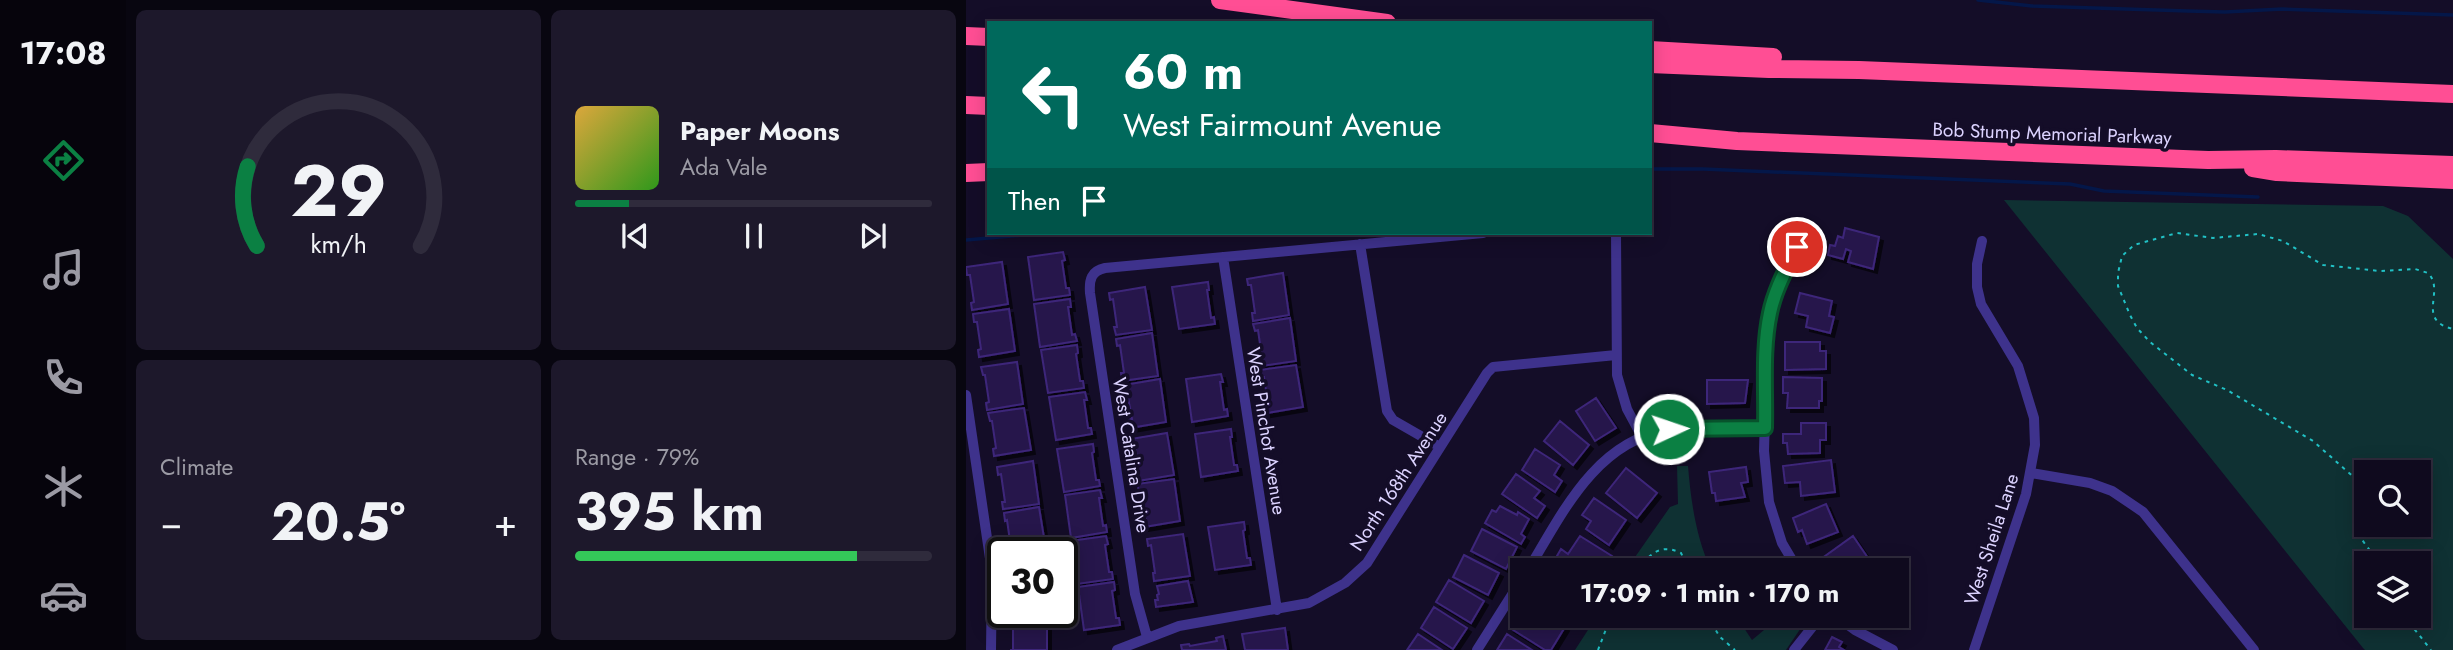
<!DOCTYPE html>
<html lang="en">
<head>
<meta charset="utf-8">
<style>
  :root { --surface:#0f0a1e; --page:#1d182b; --text:#f1f3f6; --muted:#9b9aa4; --line:#2f2b3c; --accent:#0b8043 }
  body { margin:0; font-family:Jost,sans-serif; background:var(--page); color:var(--text); height:100vh; display:flex; flex-direction:column; font-size:26px; white-space:nowrap }
  * { box-sizing:border-box; margin:0 }
  p { font-size:23px; color:var(--muted) }
  .icon { flex:none; width:38px; height:38px; fill:none; stroke:currentColor; stroke-width:2; stroke-linecap:round; stroke-linejoin:round }
  .map { position:relative; flex:1; overflow:hidden }
  .details { display:flex; flex-direction:column; gap:10px; padding:10px; background:#080610; width:840px }
  .details>* { flex:none }
  .hud { position:absolute; left:21px; top:21px; width:665px; height:214px; border-radius:0px; box-shadow:0 4px 18px #0003,0 0 0 2px var(--line); background:#00695c; color:#fff; overflow:hidden }
  .fabs { position:absolute; left:1388px; top:460px; display:grid; gap:14px }
  .fabs a { display:grid; place-items:center; width:77px; height:77px; border-radius:0px; background:var(--surface); box-shadow:0 4px 18px #0003,0 0 0 2px var(--line); font-size:35px }
  .speed { position:absolute; left:21px; top:537px; display:flex; gap:14px; font-size:35px; font-weight:700; text-align:center }
  .speed>* { display:grid; place-content:center; width:91px; height:91px; border-radius:50%; background:var(--surface); box-shadow:0 4px 18px #0003,0 0 0 2px var(--line); line-height:1 }
  .speed .limit { border:4px solid #111; border-radius:10px; background:#fff; color:#111 }
  .pin { position:absolute; display:grid; place-items:center; width:60px; height:60px; color:#fff; margin:-30px; border:4px solid #fff; border-radius:50%; box-shadow:0 2px 7px #0007 }
  .me { position:absolute; width:77px; margin:-38px; rotate:87deg; stroke-linejoin:round; filter:drop-shadow(0 0 5px #0008) }
  .turn { display:flex; align-items:center; gap:24px; height:147px; padding:0 21px; font-size:32px }
  .turn .icon { width:91px; height:91px; stroke-width:2.5 }
  .turn b { display:block; font-size:49px; line-height:60px }
  .then { display:flex; align-items:center; height:66px; padding:0 21px; background:#0003; gap:14px; font-size:26px }
  .big { font-size:52px; font-weight:700; line-height:1.1 }
  .details .tile { flex:1; display:flex; flex-direction:column; justify-content:center; gap:10px; min-width:0; padding:0 24px; border-radius:10px; background:var(--page) }
  .details .dial { align-items:center; gap:0 }
  .dial svg { height:182px; overflow:visible; fill:none; stroke:var(--line); stroke-width:7; stroke-linecap:round; text-anchor:middle }
  .dial text { fill:var(--text); stroke:none }
  .song { display:flex; align-items:center; gap:21px }
  .cover { width:84px; height:84px; border-radius:10px; background:linear-gradient(135deg,hsl(40 70% 55%),hsl(110 70% 35%)) }
  .played { height:7px; border-radius:4px; background:linear-gradient(90deg,var(--accent) 15%,var(--line) 15%) }
  .keys { display:flex; justify-content:space-around; direction:ltr }
  .heat { display:flex; justify-content:space-between; align-items:center; font-size:38px; direction:ltr }
  .charge { height:10px; border-radius:5px; background:linear-gradient(90deg,#34c759 79%,var(--line) 0) }
  .details .tiles { flex:1; display:grid; gap:10px; grid-template-columns:repeat(2,1fr) }
  .trip { position:absolute; left:544px; top:558px; width:399px; height:70px; border-radius:0px; background:var(--surface); box-shadow:0 4px 18px #0003,0 0 0 2px var(--line); font-weight:700; line-height:70px; text-align:center }
  main { display:flex; flex:1; min-height:0 }
  .dock { display:flex; flex-direction:column; width:126px; justify-content:space-around; align-items:center; background:#06040c; color:var(--muted) }
  .dock .icon { width:49px; height:49px }
  .dock .on { color:var(--accent) }
  .dock b { font-size:32px; color:var(--text) }
  .map>svg:first-child { display:block }
</style>
</head>
<body>
<main>
<nav class="dock">
<b>17:08</b>
<svg class="icon on" aria-label="directions" viewBox="0 0 24 24"><path d="M12 3l9 9-9 9-9-9zM9 14v-3h6M13 9l2 2-2 2"/></svg>
<svg class="icon" aria-label="music" viewBox="0 0 24 24"><path d="M9 18V5l10-2v13"/><circle cx="6" cy="18" r="3"/><circle cx="16" cy="16" r="3"/></svg>
<svg class="icon" aria-label="phone" viewBox="0 0 24 24"><path d="M5 4h4l2 5-3 2q2 4 5 5l2-3 5 2v4C11 20 4 13 5 4z"/></svg>
<svg class="icon" aria-label="climate" viewBox="0 0 24 24"><path d="M12 3v18M4 7l16 10M4 17L20 7"/></svg>
<svg class="icon" aria-label="car" viewBox="0 0 24 24"><path d="M5 17H2v-5l4-1 3-4h7l3 4 3 1v5h-3M9 17h6M6 11h13"/><circle cx="7" cy="17" r="2"/><circle cx="17" cy="17" r="2"/></svg>
</nav>
<section class="details">
<div class="tiles">
<div class="tile dial"><svg viewBox="0 0 100 80">
<path d="M14 69A42 42 0 1 1 86 69"/>
<path d="M14 69A42 42 0 0 1 10 34" stroke="#0b8043"/>
<text x="50" y="56" font-size="32" font-weight="700">29</text>
<text x="50" y="72" font-size="11">km/h</text>
</svg></div>
<div class="tile">
<div class="song"><i class="cover"></i><div><b>Paper Moons</b><p>Ada Vale</p></div></div>
<div class="played"></div>
<div class="keys"><svg class="icon" aria-label="previous" viewBox="0 0 24 24"><path d="M18 5L8 12l10 7zM5 5v14"/></svg><svg class="icon" aria-label="pause" viewBox="0 0 24 24"><path d="M8 5v14M16 5v14"/></svg><svg class="icon" aria-label="next" viewBox="0 0 24 24"><path d="M6 5l10 7-10 7zM19 5v14"/></svg></div>
</div>
<div class="tile"><p>Climate</p>
<div class="heat"><a>−</a><b class="big">20.5°</b><a>+</a></div>
</div>
<div class="tile"><p>Range · 79%</p><b class="big">395 km</b><div class="charge"></div></div>
</div>
</section>
<div class="map">
<svg width="1487" height="650" viewBox="0 0 1487 650">
  <defs>
    <filter id="shadow"><feDropShadow dx="4" dy="4" stdDeviation="0" flood-color="#0009"/></filter>
  </defs>
  <rect width="100%" height="100%" fill="#140d28"/>
  <path fill="#0f3133" fill-rule="evenodd" d="M 1038,200 L 1417,206 L 1442,216 L 1487,259 L 1487,650 L 1399,650 L 1397,648 ZM 1400,472 L 1452,472 L 1452,525 L 1400,525 ZM 1400,564 L 1452,564 L 1452,616 L 1400,616 Z
    M 711,466 L 722,466 C 725,502 730,537 745,570 L 660,570 L 704,507 L 712,504 Z
    M 631,616 L 770,616 L 786,640 L 815,616 L 843,616 L 820,650 L 609,650 Z"/>
  <g fill="none" stroke-linecap="round" stroke-linejoin="round">
    <path stroke="#041749" stroke-width="3.5" d="M 1012,0 L 1066,6 L 1222,11 L 1259,12 L 1316,9 L 1487,15
      M 684,169 L 737,169 L 1104,184 L 1138,191 L 1292,197
      M 0,240 L 81,233"/>
  </g>
  <path fill="#26174b" stroke="#3e267a" stroke-width="2" filter="url(#shadow)" d="M 879,228 L 913,237 L 907,269 L 882,262 L 885,251 L 880,249 L 877,259 L 862,255 L 864,245 L 869,246 L 872,236 L 877,238 Z
    M 97,252 L 99,260 L 96,261 L 100,288 L 103,288 L 104,295 L 68,300 L 62,257 Z
    M 36,262 L 42,304 L 6,310 L 5,303 L 8,302 L 4,275 L 1,275 L 0,267 Z
    M 317,273 L 323,315 L 287,321 L 286,313 L 289,313 L 285,285 L 282,285 L 281,279 Z
    M 242,282 L 243,290 L 241,290 L 245,318 L 248,317 L 249,324 L 213,329 L 206,287 Z
    M 179,287 L 186,330 L 150,335 L 148,327 L 151,327 L 147,299 L 144,300 L 143,293 Z
    M 834,293 L 866,301 L 863,316 L 868,317 L 864,333 L 840,327 L 842,316 L 829,313 Z
    M 104,299 L 105,307 L 102,307 L 106,335 L 109,334 L 111,341 L 74,347 L 68,304 Z
    M 43,309 L 49,351 L 13,357 L 12,350 L 15,349 L 11,322 L 8,322 L 7,314 Z
    M 324,318 L 330,361 L 295,366 L 293,358 L 296,358 L 292,330 L 289,331 L 287,324 Z
    M 186,333 L 192,376 L 156,381 L 155,373 L 158,373 L 154,345 L 151,346 L 150,339 Z
    M 819,342 L 854,342 L 854,351 L 860,351 L 860,369 L 819,370 Z
    M 111,345 L 112,353 L 110,354 L 114,381 L 117,381 L 118,388 L 82,393 L 75,350 Z
    M 51,362 L 57,404 L 21,410 L 20,403 L 23,402 L 19,375 L 17,375 L 15,367 Z
    M 330,365 L 337,407 L 301,413 L 300,405 L 302,404 L 298,377 L 295,377 L 294,370 Z
    M 255,374 L 257,382 L 254,382 L 258,410 L 261,409 L 262,416 L 226,422 L 220,379 Z
    M 817,377 L 856,378 L 856,401 L 853,401 L 853,408 L 821,408 L 822,393 L 817,393 Z
    M 194,379 L 200,422 L 164,428 L 163,419 L 166,419 L 161,392 L 158,392 L 158,385 Z
    M 741,380 L 782,380 L 779,403 L 741,404 Z
    M 119,392 L 121,400 L 118,400 L 122,428 L 125,428 L 126,434 L 90,440 L 83,397 Z
    M 630,398 L 650,428 L 629,441 L 610,411 Z
    M 58,408 L 65,450 L 28,456 L 27,449 L 30,448 L 26,421 L 24,421 L 22,413 Z
    M 594,421 L 623,445 L 607,465 L 578,441 Z
    M 835,423 L 860,423 L 860,440 L 854,440 L 854,453 L 822,454 L 821,443 L 817,443 L 817,434 L 835,434 Z
    M 265,429 L 266,437 L 264,437 L 268,465 L 271,465 L 272,471 L 235,477 L 229,434 Z
    M 201,433 L 208,475 L 172,481 L 171,473 L 173,472 L 169,445 L 166,445 L 165,439 Z
    M 127,444 L 128,452 L 126,453 L 130,480 L 133,480 L 134,486 L 98,492 L 91,449 Z
    M 569,449 L 594,465 L 588,475 L 596,481 L 589,492 L 556,470 Z
    M 865,460 L 869,492 L 835,496 L 834,482 L 819,483 L 817,466 Z
    M 67,461 L 73,504 L 37,509 L 36,502 L 39,502 L 35,474 L 32,475 L 31,467 Z
    M 780,467 L 782,482 L 775,483 L 779,497 L 750,501 L 749,493 L 746,493 L 743,472 Z
    M 660,468 L 691,493 L 671,518 L 640,493 Z
    M 550,474 L 574,491 L 568,498 L 579,506 L 571,518 L 536,494 Z
    M 208,479 L 214,521 L 178,527 L 177,519 L 180,518 L 176,491 L 173,491 L 171,484 Z
    M 134,490 L 136,498 L 133,498 L 137,526 L 140,525 L 141,532 L 105,538 L 99,495 Z
    M 628,498 L 660,520 L 643,545 L 620,529 L 625,521 L 616,515 Z
    M 860,504 L 872,532 L 841,544 L 836,530 L 832,532 L 827,518 Z
    M 534,506 L 551,515 L 552,512 L 563,519 L 555,534 L 559,537 L 555,544 L 519,523 L 526,510 L 530,512 Z
    M 73,507 L 80,550 L 43,553 L 42,548 L 45,548 L 41,520 L 39,521 L 38,513 Z
    M 278,522 L 279,530 L 277,531 L 281,558 L 284,558 L 285,565 L 249,570 L 242,527 Z
    M 516,529 L 551,547 L 540,569 L 505,551 Z
    M 217,534 L 224,576 L 188,581 L 187,573 L 189,573 L 185,545 L 182,546 L 181,539 Z
    M 140,536 L 142,544 L 139,545 L 143,572 L 146,572 L 147,579 L 111,584 L 104,541 Z
    M 614,536 L 646,556 L 637,570 L 613,570 L 591,556 L 595,549 L 602,554 Z
    M 887,536 L 904,561 L 890,570 L 853,570 L 848,564 Z
    M 498,555 L 533,573 L 522,595 L 487,577 Z
    M 483,580 L 518,601 L 505,623 L 470,602 Z
    M 222,581 L 227,602 L 190,607 L 189,600 L 192,600 L 191,595 L 193,594 L 191,586 Z
    M 148,582 L 149,590 L 146,591 L 150,618 L 153,618 L 154,625 L 118,630 L 112,587 Z
    M 468,607 L 501,628 L 487,649 L 455,628 Z
    M 45,613 L 81,614 L 81,650 L 44,650 L 47,650 L 47,622 L 45,622 Z
    M 558,616 L 581,616 L 599,627 L 585,650 L 579,650 L 544,628 L 550,619 L 554,622 Z
    M 319,628 L 322,650 L 279,650 L 276,634 Z
    M 452,634 L 476,650 L 441,650 Z
    M 541,634 L 566,650 L 531,650 Z
    M 257,636 L 260,650 L 216,650 L 215,645 L 223,644 L 224,646 L 251,641 L 250,638 Z
    M 866,637 L 876,642 L 873,647 L 878,650 L 859,650 Z"/>
  <g fill="none" stroke-linecap="round" stroke-linejoin="round">
    <path stroke="#21c1c5" stroke-width="2" stroke-dasharray="3.5 5" stroke-linecap="butt" d="M 1414,564 L 1388,529 L 1388,519 L 1395,495 L 1391,480 L 1347,441 L 1261,390 L 1226,375 L 1184,342 L 1171,328 L 1164,315 L 1152,286 L 1152,273 L 1156,256 L 1168,245 L 1211,233 L 1247,238 L 1292,234 L 1317,241 L 1357,265 L 1414,271 L 1449,269 L 1462,273 C 1480,291 1449,320 1487,329
      M 672,570 C 683,554 695,543 715,553 L 723,570
      M 741,616 L 754,637 L 769,650
      M 1438,616 L 1465,650
      M 632,650 L 642,624 L 649,616"/>
    <path stroke="#3e328c" stroke-width="10" d="M 650,233 L 651,375 L 661,409 L 676,437
      M 394,244 L 421,411 L 427,420 L 474,447
      M 831,247 L 812,287 L 804,313 L 801,341 L 798,451 L 803,502 L 816,543 L 832,570
      M 257,257 L 311,610
      M 0,395 L 26,572 L 25,650
      M 1065,473 L 1124,483 L 1146,491 L 1177,512 L 1288,650
      M 562,570 C 596,514 629,442 701,430 C 733,424 767,428 799,428
      M 870,616 L 889,630 L 927,650
      M 181,637 L 169,594 L 124,293 C 123,280 125,271 139,268 L 517,233
      M 151,650 L 213,626 L 343,603 L 379,583 L 401,563 L 521,373 L 527,367 L 650,355
      M 511,650 L 556,579
      M 828,650 L 855,616
      M 1008,650 L 1060,494 L 1069,445 L 1068,418 L 1052,366 L 1015,304 L 1011,287 L 1011,264 L 1016,241"/>
    <path stroke="#ff4e94" stroke-width="18" d="M 254,0 L 421,23
      M 0,36 L 23,37
      M 684,50 L 807,57
      M 684,64 L 803,69 L 893,70 L 1487,94
      M 0,105 L 23,106
      M 684,133 L 771,141 L 1242,160 L 1310,159 L 1487,165
      M 1287,168 L 1311,172 L 1487,180
      M 0,173 L 23,172"/>
  </g>
  <g fill="none" stroke-linecap="round" stroke-linejoin="round">
    <defs>
      <path id="route" d="M 703,429 L 799,428 C 800,391 796,350 804,313 C 809,289 821,268 831,247"/>
    </defs>
    <use href="#route" stroke="#07532c" stroke-width="18"/>
    <use href="#route" stroke="#0b8043" stroke-width="12"/>
  </g>
  <g text-anchor="middle" stroke-width="7" stroke-linejoin="round" paint-order="stroke">
    <g font-size="19" fill="#dcd3ff" stroke="#140d28">
      <text transform="translate(1086 133) rotate(2)" y="7">Bob Stump Memorial Parkway</text>
      <text transform="translate(301 431) rotate(81)" y="7">West Pinchot Avenue</text>
      <text transform="translate(166 455) rotate(81)" y="7">West Catalina Drive</text>
      <text transform="translate(432 481) rotate(-57)" y="7">North 168th Avenue</text>
      <text transform="translate(1025 539) rotate(-72)" y="7">West Sheila Lane</text>
    </g>
  </g>
</svg>
<div class="fabs">
<a><svg class="icon" aria-label="search" viewBox="0 0 24 24"><circle cx="10" cy="10" r="6"/><path d="M15 15l6 6"/></svg></a>
<a><svg class="icon" aria-label="layers" viewBox="0 0 24 24"><path d="M12 4l9 5-9 5-9-5zM3 14l9 5 9-5"/></svg></a>
</div>
<div class="speed"><div class="limit">30</div></div>
<div class="pin" style="left:831px;top:247px;background:#d93025"><svg class="icon" aria-label="arrive" viewBox="0 0 24 24"><path d="M6 21V4h12l-3 4 3 4H6"/></svg></div>
<svg class="me" style="left:703px;top:429px" viewBox="-20 -20 40 40"><circle r="17" fill="#0b8043" stroke="#fff" stroke-width="3"/><path d="M0-11L8 9 0 5-8 9z" fill="#fff"/></svg>
<div class="trip">17:09 · 1 min · 170 m</div>
<div class="hud">
<div class="turn"><svg class="icon" aria-label="left" viewBox="0 0 24 24"><path d="M17 20v-9H6M10 6l-5 5 5 5"/></svg><div><b>60 m</b>West Fairmount Avenue</div></div>
<div class="then">Then<svg class="icon" aria-label="arrive" viewBox="0 0 24 24"><path d="M6 21V4h12l-3 4 3 4H6"/></svg></div>
</div>
</div>
</main>
</body>
</html>
